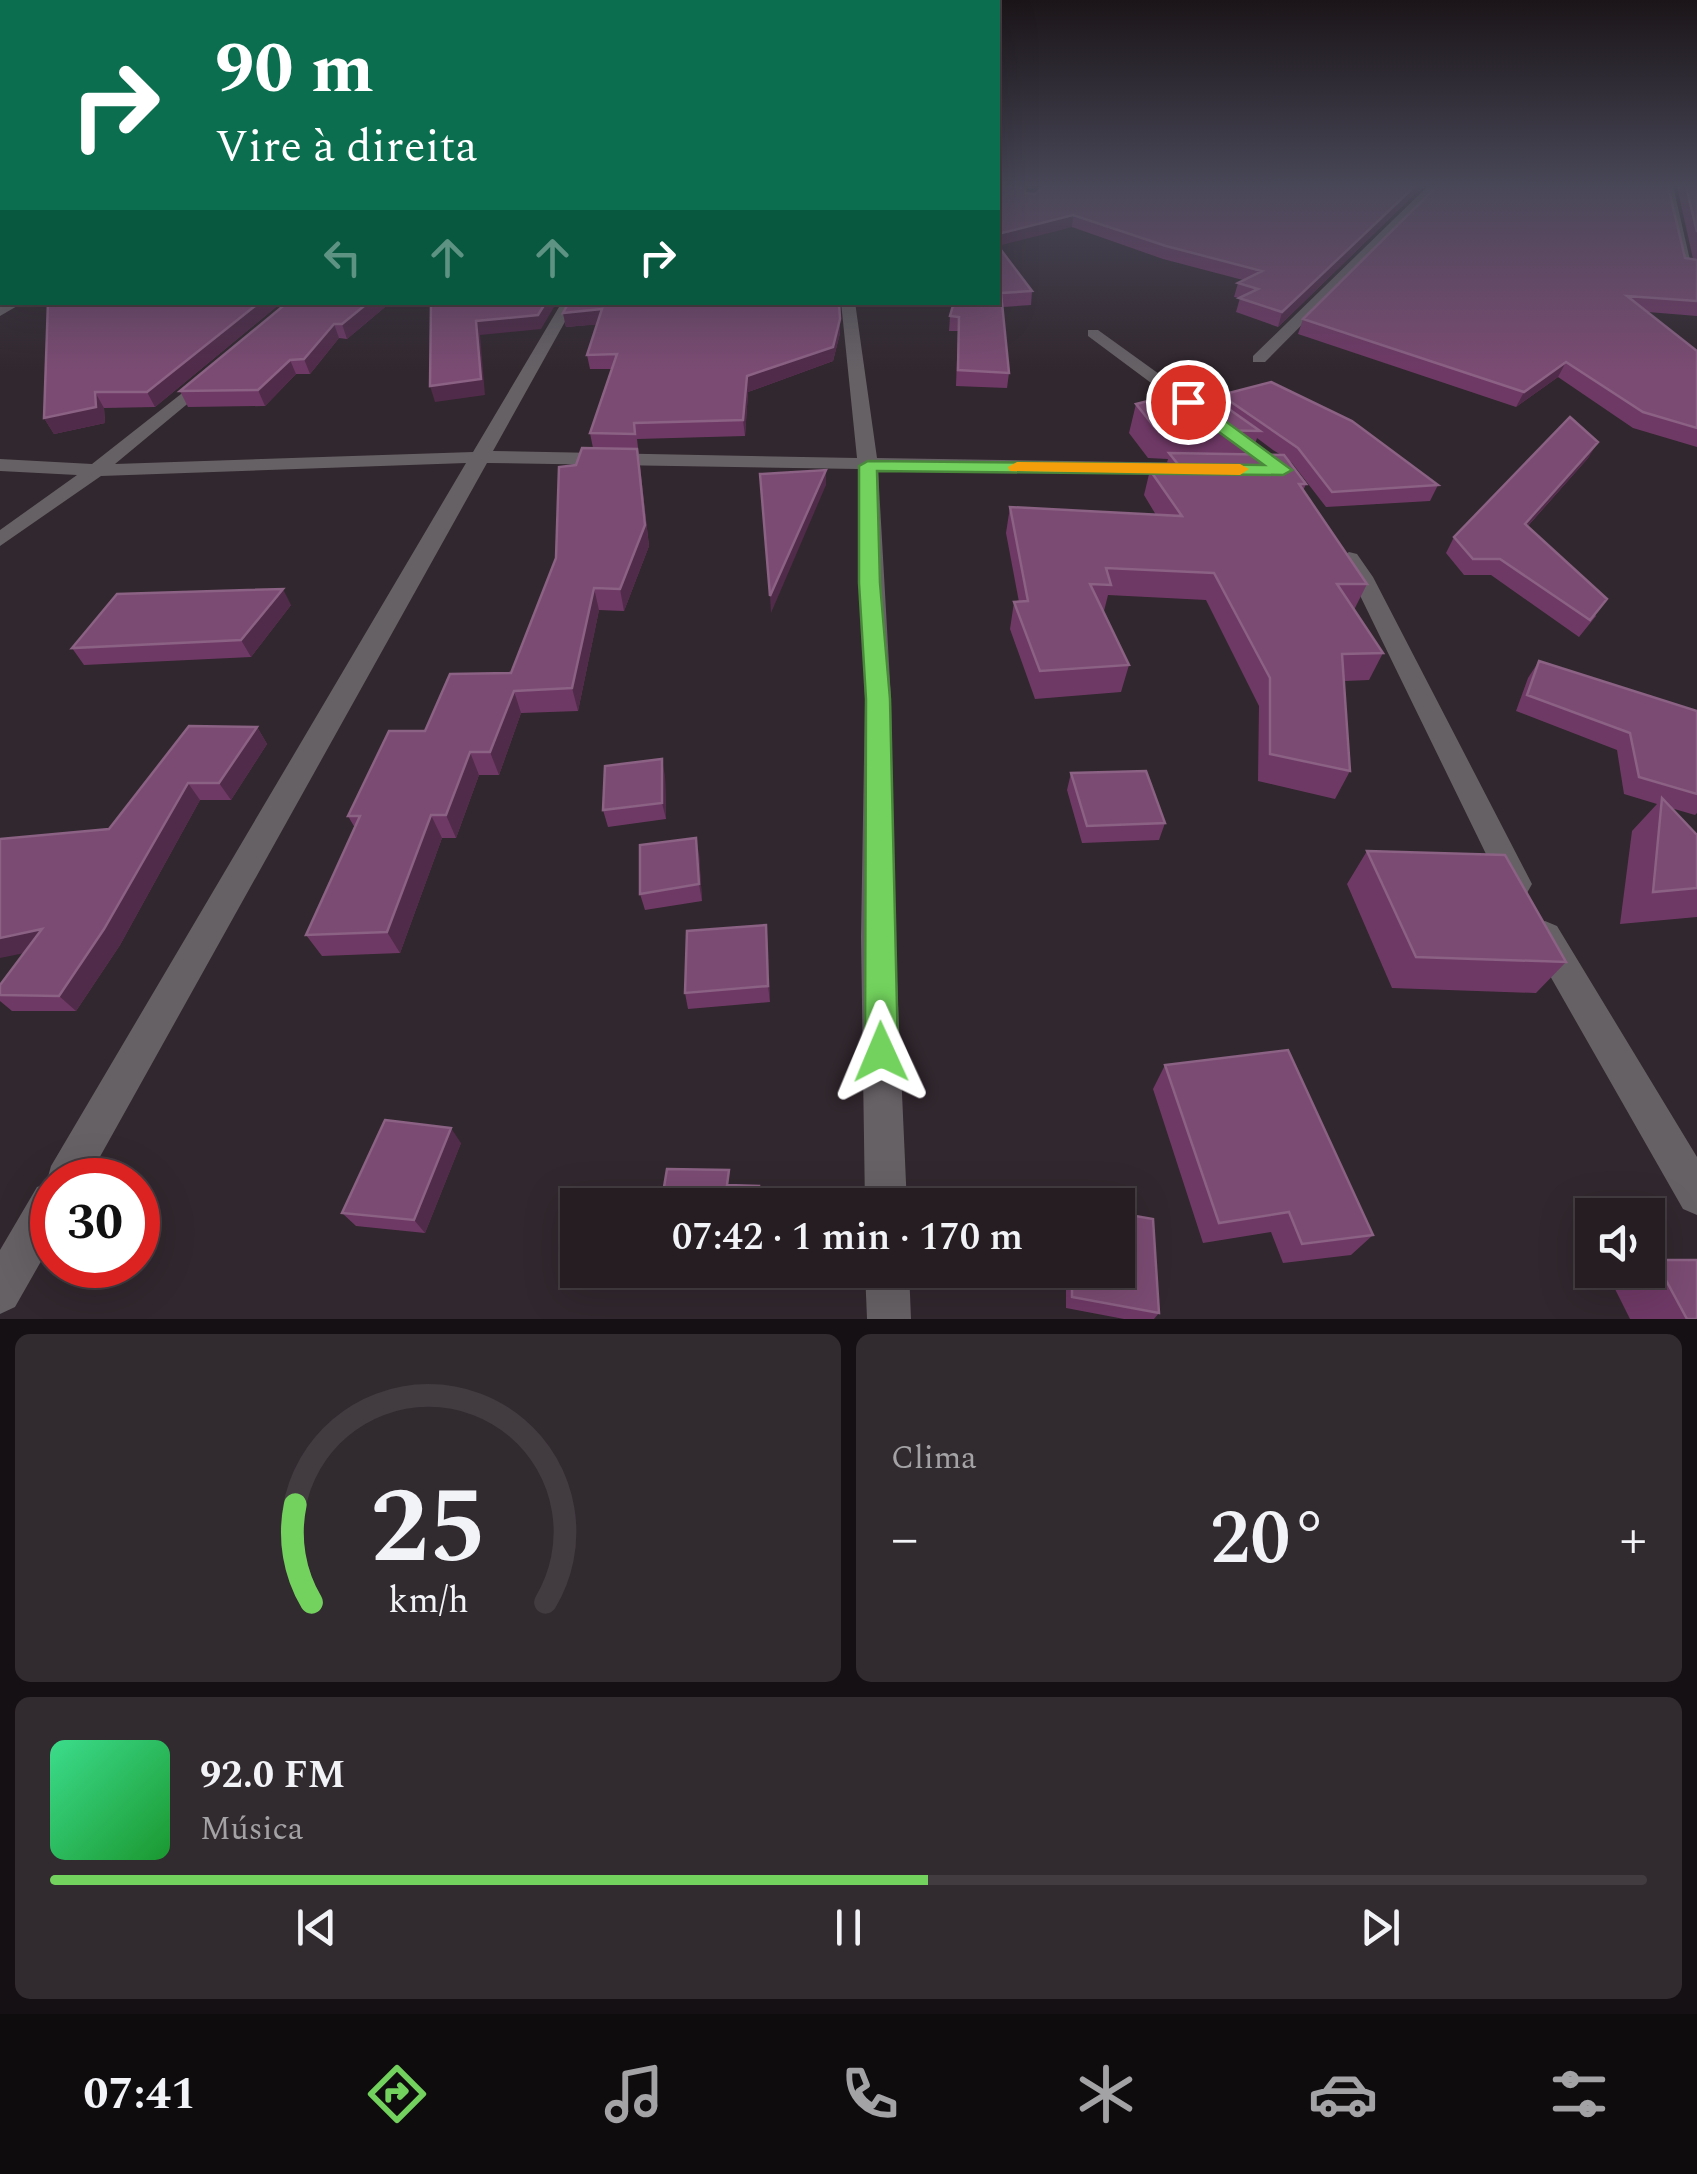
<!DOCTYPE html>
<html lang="pt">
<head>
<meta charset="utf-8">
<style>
  :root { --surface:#251d22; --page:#312a2f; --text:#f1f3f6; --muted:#a3a2a5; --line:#423b40; --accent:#72d25d }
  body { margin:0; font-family:Spectral,serif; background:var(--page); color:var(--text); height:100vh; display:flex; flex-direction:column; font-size:38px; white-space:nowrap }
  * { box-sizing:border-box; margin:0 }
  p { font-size:32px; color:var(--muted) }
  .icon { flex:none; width:55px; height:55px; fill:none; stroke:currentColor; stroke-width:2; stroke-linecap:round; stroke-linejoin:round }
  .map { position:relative; height:1319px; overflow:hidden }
  .sheet { display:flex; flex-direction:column; gap:15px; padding:15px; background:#141013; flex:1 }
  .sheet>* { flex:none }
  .hud { position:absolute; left:0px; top:0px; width:1000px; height:305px; box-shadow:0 10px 40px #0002,0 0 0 2px var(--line); background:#0b6e4f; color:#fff; overflow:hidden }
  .buttons { position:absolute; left:1575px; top:1198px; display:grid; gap:20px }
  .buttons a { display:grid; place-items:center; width:90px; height:90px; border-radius:0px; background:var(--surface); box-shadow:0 10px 40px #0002,0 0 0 2px var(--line); font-size:50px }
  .speed { position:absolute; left:30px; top:1158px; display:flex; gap:20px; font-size:50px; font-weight:700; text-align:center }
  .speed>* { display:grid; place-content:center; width:130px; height:130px; border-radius:50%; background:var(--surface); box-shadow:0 10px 40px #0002,0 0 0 2px var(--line); line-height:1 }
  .speed .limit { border:15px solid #d22; background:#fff; color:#111 }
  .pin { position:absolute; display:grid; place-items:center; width:85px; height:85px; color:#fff; margin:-42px; border:5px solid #fff; border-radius:50%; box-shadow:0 2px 10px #0007 }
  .me { position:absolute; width:110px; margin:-55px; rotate:359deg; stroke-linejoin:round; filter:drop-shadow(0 0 8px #0008) }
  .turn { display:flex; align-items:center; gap:35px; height:210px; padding:0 50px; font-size:45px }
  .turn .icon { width:130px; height:130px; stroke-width:2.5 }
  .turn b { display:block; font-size:70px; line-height:85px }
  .lanes { display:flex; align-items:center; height:95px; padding:0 50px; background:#0003; justify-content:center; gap:50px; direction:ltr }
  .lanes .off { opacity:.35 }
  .big { font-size:75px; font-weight:600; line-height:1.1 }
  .sheet .widget { flex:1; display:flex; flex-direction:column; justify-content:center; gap:15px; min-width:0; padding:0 35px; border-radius:15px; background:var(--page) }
  .sheet .dial { align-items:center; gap:0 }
  .dial svg { height:260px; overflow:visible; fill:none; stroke:var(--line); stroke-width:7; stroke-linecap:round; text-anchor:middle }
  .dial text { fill:var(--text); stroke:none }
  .song { display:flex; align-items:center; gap:30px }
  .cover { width:120px; height:120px; border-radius:15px; background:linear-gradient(135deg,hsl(150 70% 55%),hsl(130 70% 35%)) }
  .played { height:10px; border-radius:5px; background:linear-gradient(90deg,var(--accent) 55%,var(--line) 55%) }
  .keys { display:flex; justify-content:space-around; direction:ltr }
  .heat { display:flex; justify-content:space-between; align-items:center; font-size:55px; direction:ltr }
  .sheet .tiles { flex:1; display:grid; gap:15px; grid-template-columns:1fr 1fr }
  .widget:last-child { grid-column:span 2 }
  .trip { position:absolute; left:560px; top:1188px; width:575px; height:100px; border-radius:0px; background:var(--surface); box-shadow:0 10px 40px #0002,0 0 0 2px var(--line); font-weight:600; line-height:100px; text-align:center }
  .menu { display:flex; height:160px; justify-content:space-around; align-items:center; background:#0f0c0e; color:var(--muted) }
  .menu .icon { width:70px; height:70px }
  .menu .current { color:var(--accent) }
  .menu b { font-size:45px; color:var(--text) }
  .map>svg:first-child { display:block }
</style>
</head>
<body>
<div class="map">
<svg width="1697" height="1319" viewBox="0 0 1697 1319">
  <rect width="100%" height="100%" fill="#31272e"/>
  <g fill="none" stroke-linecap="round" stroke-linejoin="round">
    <path fill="#666165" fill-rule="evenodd" d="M 1428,186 L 1439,186 L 1265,362 L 1253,362 L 1253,356 Z
      M 1663,186 L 1673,186 L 1693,273 L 1681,270 Z
      M 2,231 L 2,239 L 0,240 L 0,232 Z
      M 6,302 L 24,302 L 0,316 L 0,306 Z
      M 562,302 L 576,302 L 493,451 L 857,458 L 841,302 L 855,302 L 877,458 L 1200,463 L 1210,469 L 1200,475 L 878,469 L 891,699 L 895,937 L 907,1205 L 865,1205 L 861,937 L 865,699 L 858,469 L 487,463 L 87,1180 L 52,1180 L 52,1242 L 15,1307 L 0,1314 L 0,1250 L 37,1187 L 46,1184 L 51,1166 L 466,463 L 101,476 L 0,546 L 0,530 L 77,475 L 0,471 L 0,459 L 92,464 L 209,372 L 217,377 L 215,381 L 115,464 L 473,452 Z
      M 1088,330 L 1098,330 L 1294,471 L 1294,479 L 1280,479 L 1088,336 Z
      M 1349,552 L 1357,554 L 1373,577 L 1532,884 L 1527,893 L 1516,897 L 1505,893 L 1351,577 L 1338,559 Z
      M 1545,921 L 1557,926 L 1697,1157 L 1697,1215 L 1683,1209 L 1533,946 L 1528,936 L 1533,926 Z
      M 865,1270 L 909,1270 L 911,1319 L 867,1319 Z"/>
  </g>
  <path fill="#6f3966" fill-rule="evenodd" d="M 1044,186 L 1423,186 L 1278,327 L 1236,312 L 1240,298 L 1234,297 L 1238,283 L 1243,280 L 1163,259 L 1072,227 L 1025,193 L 1035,194 Z
    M 1677,186 L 1697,186 L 1697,316 L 1648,312 L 1697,351 L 1697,447 L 1633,428 L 1558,377 L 1516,407 L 1298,334 L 1303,319 L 1685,258 L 1693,259 Z
    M 998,246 L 1032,291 L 1031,305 L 1003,307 L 1009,373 L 1007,388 L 956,386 L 958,331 L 949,331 L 950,316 Z
    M 48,302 L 282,302 L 155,407 L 104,408 L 105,423 L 54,434 L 44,418 Z
    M 288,302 L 391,302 L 347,339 L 339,338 L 310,374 L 296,374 L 265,406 L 188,407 L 180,391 Z
    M 563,313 L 840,319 L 840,333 L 833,361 L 748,392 L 745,436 L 637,439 L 649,546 L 624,611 L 599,610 L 578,711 L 521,713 L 499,775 L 479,775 L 456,838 L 442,838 L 400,953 L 322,956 L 306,935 L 355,828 L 348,816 L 425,731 L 511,673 L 556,558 L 576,465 L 593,448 L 590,433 L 612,369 L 590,369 L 587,355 L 597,324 L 566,327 Z
    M 1221,395 L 1438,485 L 1430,501 L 1326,507 L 1292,463 L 1288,460 L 1306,484 L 1303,491 L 1367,584 L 1354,610 L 1383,653 L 1369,680 L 1344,681 L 1350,771 L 1335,799 L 1258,781 L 1259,706 L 1206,600 L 1108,595 L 1104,611 L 1103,611 L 1129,665 L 1121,692 L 1035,699 L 1010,629 L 1014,602 L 1019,602 L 1006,533 L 1010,507 L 1156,515 L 1144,495 L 1150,470 L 1165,469 L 1168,459 L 1148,458 L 1129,433 L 1136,404 L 1219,402 ZM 1257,438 L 1273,450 L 1281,455 L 1252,454 Z
    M 1589,457 L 1527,527 L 1596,616 L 1579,637 L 1491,575 L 1464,575 L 1446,553 L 1454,537 Z
    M 291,605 L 251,657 L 84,665 L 72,648 Z
    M 1539,661 L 1697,711 L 1697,813 L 1695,815 L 1671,808 L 1697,835 L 1697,917 L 1620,924 L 1632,831 L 1657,804 L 1624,794 L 1617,750 L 1516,711 L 1528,678 Z
    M 257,727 L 267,744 L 231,800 L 200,800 L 120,945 L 76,1011 L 12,1011 L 0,1001 L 0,985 L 24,953 L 109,829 Z
    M 1071,773 L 1165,823 L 1159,840 L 1082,843 L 1067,790 Z
    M 665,776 L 666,819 L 608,827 L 603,810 Z
    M 1367,851 L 1566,962 L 1536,993 L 1392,988 L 1347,884 Z
    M 699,854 L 702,901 L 645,910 L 640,894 Z
    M 766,925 L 770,1002 L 688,1009 L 685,993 Z
    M 1165,1065 L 1373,1235 L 1351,1255 L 1283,1263 L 1271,1232 L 1203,1243 L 1153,1089 Z
    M 461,1143 L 425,1233 L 356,1226 L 342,1213 Z
    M 1655,1260 L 1697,1319 L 1630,1319 L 1612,1283 L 1637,1270 L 1648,1270 L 1648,1264 Z
    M 1066,1270 L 1118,1270 L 1159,1313 L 1154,1319 L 1124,1319 L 1066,1308 Z"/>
  <path fill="#512b4a" d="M 1415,186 L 1423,186 L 1278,327 L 1282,312 Z
    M 1073,215 L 1072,227 L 998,246 L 998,234 Z
    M 260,302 L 282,302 L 155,407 L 147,392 Z
    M 369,302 L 391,302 L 347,339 L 342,324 Z
    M 546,302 L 557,302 L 541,329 L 480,335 L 485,395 L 435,402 L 430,386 L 476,321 Z
    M 602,309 L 604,324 L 566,327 L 563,313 Z
    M 840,319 L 840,333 L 833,361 L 748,392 L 745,436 L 743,420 L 747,376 Z
    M 334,324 L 339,338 L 310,374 L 304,359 Z
    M 290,360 L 296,374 L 265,406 L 258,390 Z
    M 1566,362 L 1558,377 L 1516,407 L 1524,392 Z
    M 95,392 L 104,408 L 105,423 L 54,434 L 44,418 Z
    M 1598,442 L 1589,457 L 1515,540 L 1525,524 Z
    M 637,449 L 649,546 L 624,611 L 620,589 Z
    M 826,470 L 826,485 L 771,613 L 770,596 Z
    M 594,588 L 599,610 L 578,711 L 572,688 Z
    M 283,589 L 291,605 L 251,657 L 241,640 Z
    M 514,691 L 521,713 L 499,775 L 490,752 Z
    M 257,727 L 267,744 L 231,800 L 219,783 Z
    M 470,752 L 479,775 L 456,838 L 446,815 Z
    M 662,759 L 665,776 L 666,819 L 662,803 Z
    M 188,783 L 200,800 L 120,945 L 76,1011 L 59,996 Z
    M 431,815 L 442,838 L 400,953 L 387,932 Z
    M 696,838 L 699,854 L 702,901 L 699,884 Z
    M 766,925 L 768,942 L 770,1002 L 768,986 Z
    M 42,929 L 59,946 L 0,958 L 0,938 Z
    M 451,1128 L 461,1143 L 425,1233 L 414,1220 Z
    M 759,1186 L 761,1205 L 757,1205 Z"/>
  <path fill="#7b4b73" stroke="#8b6184" stroke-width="2.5" d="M 0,186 L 2,186 L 2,210 L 0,210 Z
    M 998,186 L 1024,187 L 1025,193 L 1035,194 L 1044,186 L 1415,186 L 1282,312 L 1239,298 L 1258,289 L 1238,283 L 1262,271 L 1166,246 L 1073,215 L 998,234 Z
    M 1437,186 L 1668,186 L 1685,258 L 1697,260 L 1697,301 L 1627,296 L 1697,351 L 1697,428 L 1643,412 L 1566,362 L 1524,392 L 1303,319 Z
    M 1686,186 L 1697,186 L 1697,232 Z
    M 998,246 L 1032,291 L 1001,293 L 1009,373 L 958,370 L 959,317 L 950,316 L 954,302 L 998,302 Z
    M 48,302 L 260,302 L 147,392 L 95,392 L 96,407 L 44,418 Z
    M 288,302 L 369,302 L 342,324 L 334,324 L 304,359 L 290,360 L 258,390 L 180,391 Z
    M 431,302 L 546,302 L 538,315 L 476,321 L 481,379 L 430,386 Z
    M 569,302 L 839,302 L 840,319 L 833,347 L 747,376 L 743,420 L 634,423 L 635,434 L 590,433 L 617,354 L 587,355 L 602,309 L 563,313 Z
    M 1271,382 L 1352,421 L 1438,485 L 1332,492 L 1298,448 L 1221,395 Z
    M 1199,388 L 1260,431 L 1156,429 L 1136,404 Z
    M 1570,417 L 1598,442 L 1525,524 L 1607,599 L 1590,620 L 1500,559 L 1473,559 L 1454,537 Z
    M 582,448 L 637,449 L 645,525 L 620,589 L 594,588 L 572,688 L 514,691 L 490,752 L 470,752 L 446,815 L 431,815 L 387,932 L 306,935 L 360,816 L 348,816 L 389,731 L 425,731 L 450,674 L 511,673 L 556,558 L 559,467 L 576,465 Z
    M 1169,453 L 1284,455 L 1306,484 L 1299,484 L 1367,584 L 1337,584 L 1383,653 L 1342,654 L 1350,771 L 1270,754 L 1270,678 L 1214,573 L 1106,568 L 1111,585 L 1090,584 L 1129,665 L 1040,671 L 1014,602 L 1028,601 L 1010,507 L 1182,516 L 1150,470 L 1181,468 Z
    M 826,470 L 770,596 L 760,474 Z
    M 283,589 L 241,640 L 72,648 L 117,594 Z
    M 1539,661 L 1697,711 L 1697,794 L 1639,777 L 1630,733 L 1527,695 Z
    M 189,726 L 257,727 L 219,783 L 188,783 L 104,929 L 59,996 L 0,995 L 0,985 L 42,929 L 0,938 L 0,839 L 109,829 Z
    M 662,759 L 662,803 L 603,810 L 605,766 Z
    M 1146,771 L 1165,823 L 1087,826 L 1071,773 Z
    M 1662,798 L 1697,835 L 1697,888 L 1653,892 Z
    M 696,838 L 699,884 L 640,894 L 640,845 Z
    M 1367,851 L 1505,855 L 1566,962 L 1416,957 Z
    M 766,925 L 768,986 L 685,993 L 687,931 Z
    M 1288,1050 L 1373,1235 L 1302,1244 L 1289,1212 L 1219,1223 L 1165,1065 Z
    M 385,1120 L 451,1128 L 414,1220 L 342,1213 Z
    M 667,1169 L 729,1170 L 727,1185 L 759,1186 L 757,1205 L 661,1205 Z
    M 1118,1213 L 1153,1219 L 1159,1313 L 1072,1297 L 1072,1270 L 1118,1270 Z
    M 1655,1260 L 1697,1260 L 1697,1319 L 1687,1319 Z"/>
  <linearGradient id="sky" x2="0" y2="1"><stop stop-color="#1b1519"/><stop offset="0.5" stop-color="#484757"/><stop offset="1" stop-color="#484757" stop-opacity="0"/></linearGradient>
  <rect width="1697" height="371" fill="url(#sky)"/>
  <path fill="#72d25d" stroke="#4a883c" stroke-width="2.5" d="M 1182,398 L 1194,398 L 1292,470 L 1283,475 L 877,471 L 880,583 L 890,699 L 898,1052 L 893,1064 L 881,1068 L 869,1064 L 865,1052 L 866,699 L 859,583 L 859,466 L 868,461 L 1264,465 L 1182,405 Z"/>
  <path fill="#f59e0b" d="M 1017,462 L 1240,464 L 1249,469 L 1240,475 L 1010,471 L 1008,467 Z"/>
</svg>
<div class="buttons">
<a><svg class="icon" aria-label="sound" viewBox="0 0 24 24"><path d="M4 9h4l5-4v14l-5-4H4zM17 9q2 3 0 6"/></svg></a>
</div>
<div class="speed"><div class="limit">30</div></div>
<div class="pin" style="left:1188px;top:402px;background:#d93025"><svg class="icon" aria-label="arrive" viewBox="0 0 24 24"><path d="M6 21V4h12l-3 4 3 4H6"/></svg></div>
<svg class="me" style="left:881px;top:1052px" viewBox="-20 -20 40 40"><path d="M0-17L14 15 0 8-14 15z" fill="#72d25d" stroke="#fff" stroke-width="4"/></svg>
<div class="trip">07:42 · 1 min · 170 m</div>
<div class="hud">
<div class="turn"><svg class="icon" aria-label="right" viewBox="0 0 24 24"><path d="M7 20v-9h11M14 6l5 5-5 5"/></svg><div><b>90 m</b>Vire à direita</div></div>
<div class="lanes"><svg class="icon off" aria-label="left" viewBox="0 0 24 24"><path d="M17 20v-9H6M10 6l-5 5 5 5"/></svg><svg class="icon off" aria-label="ahead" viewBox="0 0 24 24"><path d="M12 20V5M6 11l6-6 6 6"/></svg><svg class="icon off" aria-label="ahead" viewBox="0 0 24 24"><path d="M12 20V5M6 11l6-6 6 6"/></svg><svg class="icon" aria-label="right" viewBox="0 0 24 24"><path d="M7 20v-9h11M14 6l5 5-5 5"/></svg></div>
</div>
</div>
<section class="sheet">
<div class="tiles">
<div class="widget dial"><svg viewBox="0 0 100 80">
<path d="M14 69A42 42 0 1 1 86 69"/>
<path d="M14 69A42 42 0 0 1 9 39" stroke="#72d25d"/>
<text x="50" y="56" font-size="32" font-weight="700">25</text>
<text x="50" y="72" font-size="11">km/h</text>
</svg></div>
<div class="widget"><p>Clima</p>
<div class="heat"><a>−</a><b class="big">20°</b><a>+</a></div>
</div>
<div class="widget">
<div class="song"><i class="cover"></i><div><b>92.0 FM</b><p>Música</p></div></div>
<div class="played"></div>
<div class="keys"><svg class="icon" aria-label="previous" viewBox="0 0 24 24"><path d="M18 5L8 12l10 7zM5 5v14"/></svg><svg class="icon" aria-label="pause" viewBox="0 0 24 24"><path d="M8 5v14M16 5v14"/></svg><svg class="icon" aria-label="next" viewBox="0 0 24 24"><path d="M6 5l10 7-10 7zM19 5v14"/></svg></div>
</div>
</div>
</section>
<nav class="menu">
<b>07:41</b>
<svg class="icon current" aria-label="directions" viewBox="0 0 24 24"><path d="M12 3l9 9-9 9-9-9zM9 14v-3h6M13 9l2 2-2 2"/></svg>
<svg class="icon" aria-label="music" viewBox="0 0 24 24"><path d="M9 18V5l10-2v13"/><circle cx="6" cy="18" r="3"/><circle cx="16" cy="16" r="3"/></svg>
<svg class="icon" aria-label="phone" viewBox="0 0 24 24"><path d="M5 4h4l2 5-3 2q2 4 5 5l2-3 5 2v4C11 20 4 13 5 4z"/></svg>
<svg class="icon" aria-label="climate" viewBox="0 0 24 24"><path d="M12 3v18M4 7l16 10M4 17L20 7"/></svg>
<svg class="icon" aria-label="car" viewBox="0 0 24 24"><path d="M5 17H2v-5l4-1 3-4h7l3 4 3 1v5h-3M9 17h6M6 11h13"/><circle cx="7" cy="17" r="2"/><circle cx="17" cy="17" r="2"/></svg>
<svg class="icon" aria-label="filters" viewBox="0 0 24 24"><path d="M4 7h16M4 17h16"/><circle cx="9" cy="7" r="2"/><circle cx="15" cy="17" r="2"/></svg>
</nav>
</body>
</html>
